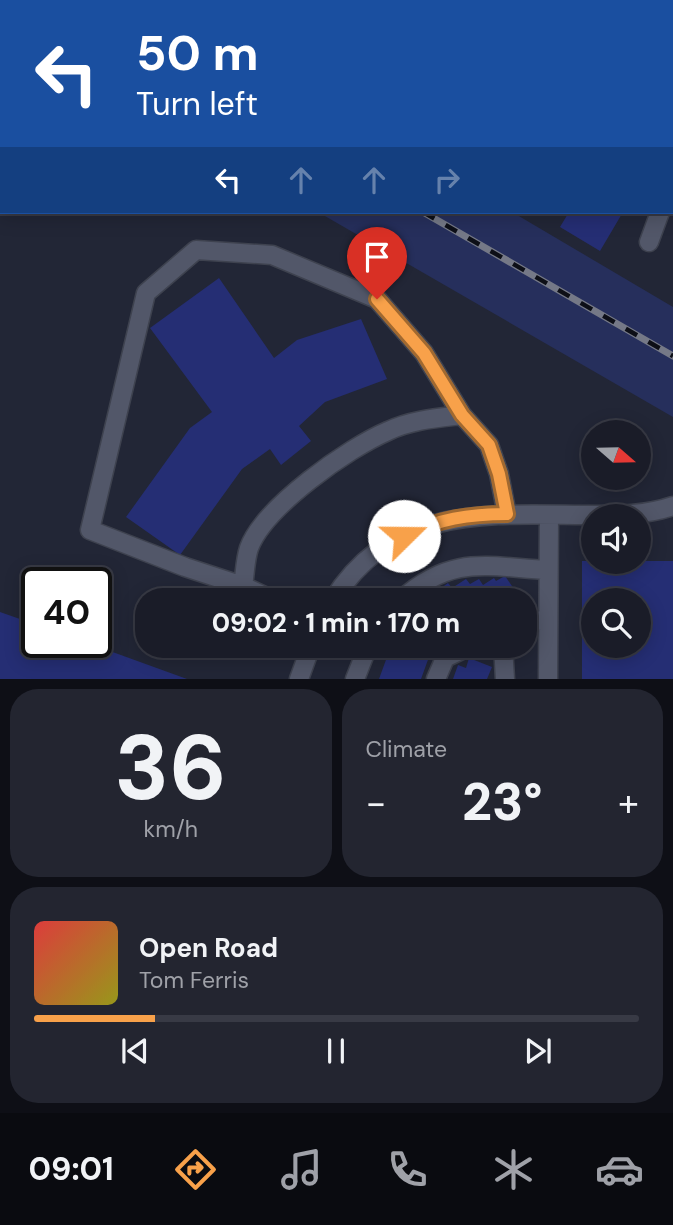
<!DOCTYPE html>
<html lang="en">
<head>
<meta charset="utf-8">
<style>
  :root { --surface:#1a1c28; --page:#232530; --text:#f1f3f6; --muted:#9fa1a8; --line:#383a45; --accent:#f8a14a }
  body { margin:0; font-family:"DM Sans",sans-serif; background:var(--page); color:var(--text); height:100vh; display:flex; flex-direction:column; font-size:26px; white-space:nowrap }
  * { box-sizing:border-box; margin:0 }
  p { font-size:23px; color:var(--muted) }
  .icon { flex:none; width:38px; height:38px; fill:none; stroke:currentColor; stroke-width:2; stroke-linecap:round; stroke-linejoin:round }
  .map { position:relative; height:679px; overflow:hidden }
  .details { display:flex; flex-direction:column; gap:10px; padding:10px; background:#0e0f16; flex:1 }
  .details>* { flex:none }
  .hud { position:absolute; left:0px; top:0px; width:674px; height:214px; box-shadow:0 4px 18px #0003,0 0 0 2px var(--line); background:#1a4fa0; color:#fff; overflow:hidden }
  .needle { width:46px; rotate:110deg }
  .tools { position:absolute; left:581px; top:420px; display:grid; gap:14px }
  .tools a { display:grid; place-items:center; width:70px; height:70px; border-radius:50%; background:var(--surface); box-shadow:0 4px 18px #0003,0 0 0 2px var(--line); font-size:35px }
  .speed { position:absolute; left:21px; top:567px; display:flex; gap:14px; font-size:35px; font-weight:700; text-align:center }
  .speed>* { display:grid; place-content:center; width:91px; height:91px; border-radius:50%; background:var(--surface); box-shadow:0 4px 18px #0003,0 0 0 2px var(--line); line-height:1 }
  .speed .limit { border:4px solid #111; border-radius:10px; background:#fff; color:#111 }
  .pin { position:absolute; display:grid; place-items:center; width:60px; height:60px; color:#fff; margin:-72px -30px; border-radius:50% 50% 50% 0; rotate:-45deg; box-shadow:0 0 7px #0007 }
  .pin .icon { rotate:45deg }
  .me { position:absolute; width:77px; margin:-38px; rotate:68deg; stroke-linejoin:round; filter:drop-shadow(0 0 5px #0008) }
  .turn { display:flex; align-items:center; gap:24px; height:147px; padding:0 21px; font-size:32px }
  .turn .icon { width:91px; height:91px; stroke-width:2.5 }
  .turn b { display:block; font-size:49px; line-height:60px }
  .lanes { display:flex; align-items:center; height:66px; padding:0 21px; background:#0003; justify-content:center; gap:35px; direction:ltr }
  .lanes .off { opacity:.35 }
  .big { font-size:52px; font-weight:800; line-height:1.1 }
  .details .tile { flex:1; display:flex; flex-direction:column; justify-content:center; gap:10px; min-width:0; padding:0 24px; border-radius:28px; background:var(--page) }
  .details .dial { align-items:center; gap:0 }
  .dial b { font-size:91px; line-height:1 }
  .song { display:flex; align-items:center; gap:21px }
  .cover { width:84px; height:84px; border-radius:10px; background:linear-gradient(135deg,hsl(0 70% 55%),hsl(60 70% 35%)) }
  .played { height:7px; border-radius:4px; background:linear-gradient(90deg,var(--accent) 20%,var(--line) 20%) }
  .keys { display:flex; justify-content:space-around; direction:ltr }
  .heat { display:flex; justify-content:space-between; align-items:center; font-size:38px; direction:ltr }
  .details .tiles { flex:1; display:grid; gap:10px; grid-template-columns:1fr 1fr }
  .tile:last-child { grid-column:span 2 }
  .trip { position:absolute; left:135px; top:588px; width:402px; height:70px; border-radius:28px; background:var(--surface); box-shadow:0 4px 18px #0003,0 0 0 2px var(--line); font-weight:800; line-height:70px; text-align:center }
  .tabs { display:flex; height:112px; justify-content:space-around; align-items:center; background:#0a0b10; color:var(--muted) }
  .tabs .icon { width:49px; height:49px }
  .tabs .current { color:var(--accent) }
  .tabs b { font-size:32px; color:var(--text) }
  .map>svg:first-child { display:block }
</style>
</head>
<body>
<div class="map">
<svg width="673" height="679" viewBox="0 0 673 679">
  <rect width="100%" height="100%" fill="#222636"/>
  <path fill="#262f5c" d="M 318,212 L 512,212 L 673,307 L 673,417 Z"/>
  <path fill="#252e74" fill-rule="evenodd" d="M 569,212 L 623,212 L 600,251 L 560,227 Z
    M 219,278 L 274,358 L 297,340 L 361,319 L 387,379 L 325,402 L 299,426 L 311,441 L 281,465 L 270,449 L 242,469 L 180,555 L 126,517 L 190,428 L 212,412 L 150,328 Z
    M 582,561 L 673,561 L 673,679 L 582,679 ZM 593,600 L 639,600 L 639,646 L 593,646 Z
    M 505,576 L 514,589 L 507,593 L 511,600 L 425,600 L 448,583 L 452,588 L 466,579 L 470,584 L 479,579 L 483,585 L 494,578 L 496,581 Z
    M 0,612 L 37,625 L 37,642 L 85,642 L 187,679 L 0,679 Z
    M 391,646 L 433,646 L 421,679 L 379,679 Z
    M 469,658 L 492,667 L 487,679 L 453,679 L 458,665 L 466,668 Z"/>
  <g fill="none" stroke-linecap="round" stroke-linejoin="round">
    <defs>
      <path id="minor" d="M 540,0 L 543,2
        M 672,78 L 673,78
        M 672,182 L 673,179
        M 649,242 L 660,212
        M 243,586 C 245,574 245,560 249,548 C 264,507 348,448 388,431 C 411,420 437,418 462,415 L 489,445 L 499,474 L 507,515
        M 273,600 L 243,586 L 185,567 L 90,530 L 146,293 L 196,250 L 272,255 L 377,299 L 424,353 L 462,415
        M 333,600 C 391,506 487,514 583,515 C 613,515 644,516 673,506
        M 401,600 C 452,554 487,567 548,570
        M 525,620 L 548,621
        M 503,646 L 505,679
        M 299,679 L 311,646
        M 355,679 L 368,646
        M 436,679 L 445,658 L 470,646
        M 548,679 L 549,515"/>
      <path id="highway" d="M 40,2 L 40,0
        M 0,101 L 2,97"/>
    </defs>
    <use href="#minor" stroke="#3e424f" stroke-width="21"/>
    <use href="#highway" stroke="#3e424f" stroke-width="24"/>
    <use href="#minor" stroke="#525769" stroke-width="18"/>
    <use href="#highway" stroke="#a1b2f1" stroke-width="21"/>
    <defs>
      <path id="rail" d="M 423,212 L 673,356"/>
    </defs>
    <use href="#rail" stroke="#757987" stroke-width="7"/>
    <use href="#rail" stroke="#0d0f17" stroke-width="4.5" stroke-dasharray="13" stroke-linecap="butt"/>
  </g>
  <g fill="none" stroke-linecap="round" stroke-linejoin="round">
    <defs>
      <path id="route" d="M 377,299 L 424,353 L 462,415 L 489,445 L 499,474 L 507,514 C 470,514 437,519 404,536"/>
    </defs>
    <use href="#route" stroke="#a16930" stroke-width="18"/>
    <use href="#route" stroke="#f8a14a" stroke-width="12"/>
  </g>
</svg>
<div class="tools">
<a><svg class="needle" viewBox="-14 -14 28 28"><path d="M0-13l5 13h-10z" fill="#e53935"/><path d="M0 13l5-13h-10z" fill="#9fa1a8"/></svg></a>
<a><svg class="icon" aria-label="sound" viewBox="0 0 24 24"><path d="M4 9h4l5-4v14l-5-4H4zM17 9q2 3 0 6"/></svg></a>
<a><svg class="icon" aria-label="search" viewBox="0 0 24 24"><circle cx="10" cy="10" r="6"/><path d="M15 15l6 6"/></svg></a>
</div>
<div class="speed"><div class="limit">40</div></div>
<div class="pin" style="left:377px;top:299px;background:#d93025"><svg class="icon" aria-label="arrive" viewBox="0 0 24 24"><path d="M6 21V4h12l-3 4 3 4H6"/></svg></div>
<svg class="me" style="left:404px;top:536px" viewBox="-20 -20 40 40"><circle r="19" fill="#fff"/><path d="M0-13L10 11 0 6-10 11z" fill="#f8a14a"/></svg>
<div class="trip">09:02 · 1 min · 170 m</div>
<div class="hud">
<div class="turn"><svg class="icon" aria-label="left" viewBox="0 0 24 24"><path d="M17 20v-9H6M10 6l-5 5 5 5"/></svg><div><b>50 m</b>Turn left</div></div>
<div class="lanes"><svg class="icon" aria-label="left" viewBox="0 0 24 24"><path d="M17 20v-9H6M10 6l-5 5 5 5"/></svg><svg class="icon off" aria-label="ahead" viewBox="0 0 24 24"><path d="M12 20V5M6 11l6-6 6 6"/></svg><svg class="icon off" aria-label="ahead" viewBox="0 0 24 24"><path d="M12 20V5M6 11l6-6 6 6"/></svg><svg class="icon off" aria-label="right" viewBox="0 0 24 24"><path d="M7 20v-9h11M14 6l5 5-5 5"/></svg></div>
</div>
</div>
<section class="details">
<div class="tiles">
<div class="tile dial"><b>36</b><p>km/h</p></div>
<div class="tile"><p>Climate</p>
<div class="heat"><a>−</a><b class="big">23°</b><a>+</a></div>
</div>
<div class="tile">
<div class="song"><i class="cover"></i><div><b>Open Road</b><p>Tom Ferris</p></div></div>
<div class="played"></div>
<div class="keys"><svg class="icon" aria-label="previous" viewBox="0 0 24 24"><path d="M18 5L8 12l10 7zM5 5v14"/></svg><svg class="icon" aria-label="pause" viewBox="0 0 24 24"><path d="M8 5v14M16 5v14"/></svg><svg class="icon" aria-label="next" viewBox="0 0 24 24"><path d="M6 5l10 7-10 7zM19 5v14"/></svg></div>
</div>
</div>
</section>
<nav class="tabs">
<b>09:01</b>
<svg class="icon current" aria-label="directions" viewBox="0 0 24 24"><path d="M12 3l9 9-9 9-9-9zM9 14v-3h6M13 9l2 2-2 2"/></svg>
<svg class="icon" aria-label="music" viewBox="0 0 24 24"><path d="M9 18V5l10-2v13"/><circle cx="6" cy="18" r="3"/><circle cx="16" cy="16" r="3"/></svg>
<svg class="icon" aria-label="phone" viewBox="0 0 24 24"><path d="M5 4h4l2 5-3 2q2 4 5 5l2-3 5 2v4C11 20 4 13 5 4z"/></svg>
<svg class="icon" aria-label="climate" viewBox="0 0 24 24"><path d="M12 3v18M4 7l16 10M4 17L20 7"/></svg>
<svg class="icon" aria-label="car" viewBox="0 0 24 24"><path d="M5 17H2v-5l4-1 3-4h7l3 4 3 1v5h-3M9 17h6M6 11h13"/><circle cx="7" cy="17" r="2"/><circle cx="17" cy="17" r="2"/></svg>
</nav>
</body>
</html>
